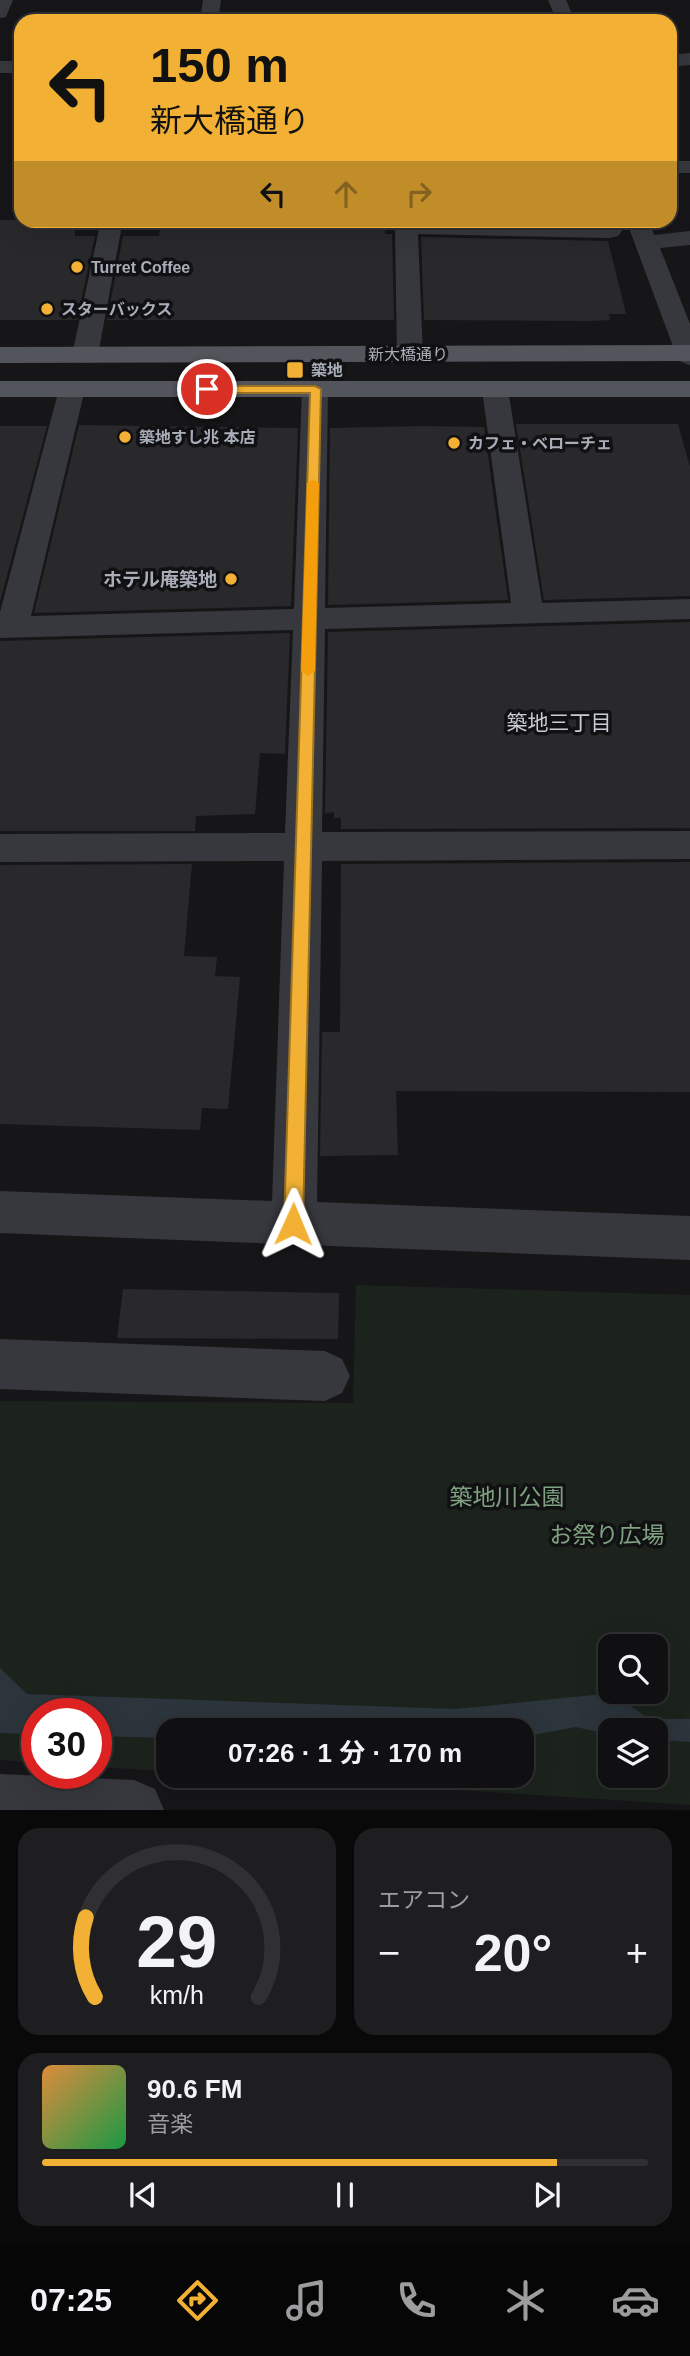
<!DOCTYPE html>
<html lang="ja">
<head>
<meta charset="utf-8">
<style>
  :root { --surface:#101012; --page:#1e1e20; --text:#f1f3f6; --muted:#9c9d9f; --line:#303032; --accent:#f2b134 }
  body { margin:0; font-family:Helvetica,"Noto Sans JP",sans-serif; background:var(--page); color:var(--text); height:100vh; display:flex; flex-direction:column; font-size:26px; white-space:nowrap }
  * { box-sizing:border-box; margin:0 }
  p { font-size:23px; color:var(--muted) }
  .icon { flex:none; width:38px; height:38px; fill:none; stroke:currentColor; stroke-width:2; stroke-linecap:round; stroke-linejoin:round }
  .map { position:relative; height:1810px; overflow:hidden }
  .sheet { display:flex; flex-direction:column; gap:18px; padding:18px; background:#09090a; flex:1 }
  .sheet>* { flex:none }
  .hud { position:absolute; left:14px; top:14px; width:663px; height:214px; border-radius:21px; box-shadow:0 7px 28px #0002,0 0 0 2px var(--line); background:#f2b134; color:#111; overflow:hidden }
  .controls { position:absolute; left:598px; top:1634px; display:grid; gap:14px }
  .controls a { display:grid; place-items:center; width:70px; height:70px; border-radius:14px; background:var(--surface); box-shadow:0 7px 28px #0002,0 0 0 2px var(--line); font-size:35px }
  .speed { position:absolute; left:21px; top:1698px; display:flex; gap:14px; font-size:35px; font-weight:700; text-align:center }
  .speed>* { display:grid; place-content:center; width:91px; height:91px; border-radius:50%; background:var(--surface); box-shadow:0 7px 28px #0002,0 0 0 2px var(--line); line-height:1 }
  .speed .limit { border:10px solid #d22; background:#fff; color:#111 }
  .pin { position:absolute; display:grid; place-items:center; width:60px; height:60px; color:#fff; margin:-30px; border:4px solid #fff; border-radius:50%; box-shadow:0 2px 7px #0007 }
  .me { position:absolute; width:77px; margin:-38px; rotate:1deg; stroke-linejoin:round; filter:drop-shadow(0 0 5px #0008) }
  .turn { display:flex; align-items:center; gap:24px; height:147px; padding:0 21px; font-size:32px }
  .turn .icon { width:91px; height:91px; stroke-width:2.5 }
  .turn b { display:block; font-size:49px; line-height:60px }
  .lanes { display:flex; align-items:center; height:66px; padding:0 21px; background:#0003; justify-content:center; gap:35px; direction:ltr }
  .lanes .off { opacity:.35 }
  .big { font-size:52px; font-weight:700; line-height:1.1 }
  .sheet .card { flex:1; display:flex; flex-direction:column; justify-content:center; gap:10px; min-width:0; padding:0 24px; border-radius:21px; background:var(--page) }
  .sheet .dial { align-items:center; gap:0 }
  .dial svg { height:182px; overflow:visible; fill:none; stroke:var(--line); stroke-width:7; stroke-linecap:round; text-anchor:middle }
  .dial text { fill:var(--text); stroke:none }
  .song { display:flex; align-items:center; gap:21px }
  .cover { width:84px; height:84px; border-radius:10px; background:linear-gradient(135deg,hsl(30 70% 55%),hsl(140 70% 35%)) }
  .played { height:7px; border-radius:4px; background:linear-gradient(90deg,var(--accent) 85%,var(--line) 85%) }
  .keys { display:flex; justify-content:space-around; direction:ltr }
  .heat { display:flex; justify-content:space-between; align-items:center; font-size:38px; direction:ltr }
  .sheet .tiles { flex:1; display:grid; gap:18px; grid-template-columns:1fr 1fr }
  .card:last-child { grid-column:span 2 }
  .trip { position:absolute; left:156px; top:1718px; width:378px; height:70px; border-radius:21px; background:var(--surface); box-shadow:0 7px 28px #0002,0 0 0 2px var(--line); font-weight:700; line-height:70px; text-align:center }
  .menu { display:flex; height:112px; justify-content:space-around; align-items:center; background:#060607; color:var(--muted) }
  .menu .icon { width:49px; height:49px }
  .menu .selected { color:var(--accent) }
  .menu b { font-size:32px; color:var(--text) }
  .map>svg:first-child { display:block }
</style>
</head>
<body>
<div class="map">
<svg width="690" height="1810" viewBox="0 0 690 1810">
  <rect width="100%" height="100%" fill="#161618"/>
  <path fill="#1c231d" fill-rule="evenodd" d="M 356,1285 L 690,1295 L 690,1805 L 241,1776 L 522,1776 L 522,1731 L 168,1731 L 168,1771 L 96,1767 L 96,1713 L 37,1713 L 37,1763 L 0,1760 L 0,1401 L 353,1403 ZM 611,1647 L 656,1647 L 656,1692 L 611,1692 ZM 611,1731 L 656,1731 L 656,1776 L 611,1776 Z"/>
  <path fill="#2c353c" d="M 0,1668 L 27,1694 L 456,1709 L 612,1693 L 649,1719 L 690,1719 L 690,1742 L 656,1740 L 656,1731 L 611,1731 L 611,1735 L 576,1727 L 522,1737 L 522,1731 L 168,1731 L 168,1738 L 96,1736 L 96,1713 L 37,1713 L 37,1734 L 0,1733 Z"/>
  <path fill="#29292c" d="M 0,220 L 75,220 L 75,236 L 95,236 L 77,320 L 0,320 Z
    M 161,220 L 384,220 L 385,234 L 392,234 L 394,320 L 107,320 L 123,236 L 159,236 Z
    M 421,237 L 608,241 L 626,314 L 609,314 L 610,320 L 590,321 L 424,320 Z
    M 516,424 L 678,424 L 690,467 L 690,596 L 544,600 Z
    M 79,425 L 298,428 L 291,606 L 34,613 Z
    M 0,426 L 47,426 L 0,602 Z
    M 424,426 L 484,427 L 508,600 L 328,605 L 330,428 Z
    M 690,622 L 690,828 L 341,829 L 341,818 L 334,818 L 334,812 L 325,813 L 328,632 Z
    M 290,633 L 285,754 L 260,753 L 255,814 L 196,816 L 195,831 L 0,831 L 0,641 Z
    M 690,862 L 690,1092 L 396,1091 L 398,1155 L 320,1156 L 322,1032 L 340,1032 L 341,864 Z
    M 192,864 L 184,956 L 217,957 L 215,976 L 240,977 L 228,1109 L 202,1108 L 200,1130 L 0,1124 L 0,865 Z
    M 123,1289 L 339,1293 L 338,1339 L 117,1338 Z"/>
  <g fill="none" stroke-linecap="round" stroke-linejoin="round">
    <path fill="#37383d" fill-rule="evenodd" d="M 0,0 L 13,0 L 6,17 L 0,18 Z
      M 203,0 L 221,0 L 218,21 L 200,21 Z
      M 548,0 L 566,0 L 575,21 L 557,21 Z
      M 690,53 L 690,65 L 670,67 L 670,55 Z
      M 0,61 L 21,61 L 21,73 L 0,73 Z
      M 670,161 L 690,161 L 690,173 L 670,173 Z
      M 101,220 L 123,220 L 98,355 L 94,360 L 85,363 L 76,360 L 72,355 Z
      M 404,220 L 610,224 L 618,226 L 622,231 L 618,236 L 610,238 L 418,234 L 423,354 L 419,359 L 410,362 L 401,359 L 397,354 L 395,227 L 398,222 Z
      M 626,220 L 649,220 L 654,235 L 690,231 L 690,245 L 660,248 L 690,324 L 690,365 L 681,362 L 677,357 Z
      M 72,381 L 81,383 L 85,389 L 31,616 L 294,609 L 302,389 L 306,383 L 315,381 L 324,383 L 328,389 L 325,608 L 511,603 L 482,389 L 486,383 L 495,381 L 504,383 L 508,389 L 542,603 L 690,599 L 690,619 L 325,629 L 322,832 L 690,831 L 690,859 L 322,861 L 317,1202 L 690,1216 L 690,1260 L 0,1233 L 0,1191 L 272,1201 L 284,861 L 0,862 L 0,834 L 285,833 L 293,630 L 0,638 L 0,612 L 59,389 L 63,383 Z
      M 0,1339 L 325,1351 L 342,1359 L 350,1376 L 342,1393 L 325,1401 L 0,1389 Z
      M 0,1774 L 134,1780 L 155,1789 L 164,1810 L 0,1810 Z"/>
    <path fill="#53555c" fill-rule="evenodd" d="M 690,345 L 690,361 L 0,363 L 0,347 Z
      M 0,381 L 690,381 L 690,397 L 0,397 Z"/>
  </g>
  <path fill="#f2b134" stroke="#9d7322" stroke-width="2" d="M 315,386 L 321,389 L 303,1224 L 300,1231 L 293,1233 L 287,1231 L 284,1224 L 310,393 L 207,393 L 202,389 L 207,386 Z"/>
  <path fill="#f59e0b" d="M 313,479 L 319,483 L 315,671 L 308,676 L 301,671 L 307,483 Z"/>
  <g fill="#f2b134" stroke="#111113" stroke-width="2.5">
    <circle cx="77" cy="267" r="7"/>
    <circle cx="47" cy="309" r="7"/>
    <rect x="286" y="361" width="18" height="18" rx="3.5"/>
    <circle cx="125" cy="437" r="7"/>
    <circle cx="454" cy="443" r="7"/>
    <circle cx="231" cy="579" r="7"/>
  </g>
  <g text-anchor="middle" stroke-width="7" stroke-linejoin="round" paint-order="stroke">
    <g font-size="16" font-weight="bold" fill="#a8adb8" stroke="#111113" text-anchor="start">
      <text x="91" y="273">Turret Coffee</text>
      <text x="61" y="315">スターバックス</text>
      <text x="311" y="376">築地</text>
      <text x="139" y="443">築地すし兆 本店</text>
      <text x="468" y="449">カフェ・ベローチェ</text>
    </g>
    <g font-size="16" fill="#a8adb8" stroke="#111113">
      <text x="408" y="360">新大橋通り</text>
    </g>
    <g font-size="19" font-weight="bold" fill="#a8adb8" stroke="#111113" text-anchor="end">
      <text x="217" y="586">ホテル庵築地</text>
    </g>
    <g font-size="21" fill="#c9ccd4" stroke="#111113">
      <text x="559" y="730">築地三丁目</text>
    </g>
    <g font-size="23" fill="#7fa381" stroke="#111113">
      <text x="507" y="1505">築地川公園</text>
      <text x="607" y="1543">お祭り広場</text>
    </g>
  </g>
</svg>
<div class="controls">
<a><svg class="icon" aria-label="search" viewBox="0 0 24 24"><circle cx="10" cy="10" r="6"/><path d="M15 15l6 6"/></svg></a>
<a><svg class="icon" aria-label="layers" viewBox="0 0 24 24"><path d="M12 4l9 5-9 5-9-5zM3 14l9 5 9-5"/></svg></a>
</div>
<div class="speed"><div class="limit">30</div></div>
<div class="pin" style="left:207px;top:389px;background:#d93025"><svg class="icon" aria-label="arrive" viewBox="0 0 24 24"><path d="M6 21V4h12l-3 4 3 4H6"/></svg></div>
<svg class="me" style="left:293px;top:1224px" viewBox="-20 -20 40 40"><path d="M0-17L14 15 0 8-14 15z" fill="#f2b134" stroke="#fff" stroke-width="4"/></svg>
<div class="trip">07:26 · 1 分 · 170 m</div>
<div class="hud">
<div class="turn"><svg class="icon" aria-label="left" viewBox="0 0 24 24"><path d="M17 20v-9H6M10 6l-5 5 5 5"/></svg><div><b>150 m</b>新大橋通り</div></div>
<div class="lanes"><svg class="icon" aria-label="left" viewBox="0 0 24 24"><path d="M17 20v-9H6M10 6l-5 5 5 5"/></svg><svg class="icon off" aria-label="ahead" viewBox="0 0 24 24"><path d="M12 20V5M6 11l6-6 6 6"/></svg><svg class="icon off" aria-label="right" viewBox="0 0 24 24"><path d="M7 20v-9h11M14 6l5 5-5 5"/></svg></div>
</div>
</div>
<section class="sheet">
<div class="tiles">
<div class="card dial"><svg viewBox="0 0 100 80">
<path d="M14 69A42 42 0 1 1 86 69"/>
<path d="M14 69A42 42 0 0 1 10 34" stroke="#f2b134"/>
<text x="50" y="56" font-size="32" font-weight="700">29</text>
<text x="50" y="72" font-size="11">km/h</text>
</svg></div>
<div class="card"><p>エアコン</p>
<div class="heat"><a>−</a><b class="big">20°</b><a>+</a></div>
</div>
<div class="card">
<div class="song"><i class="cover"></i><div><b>90.6 FM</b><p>音楽</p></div></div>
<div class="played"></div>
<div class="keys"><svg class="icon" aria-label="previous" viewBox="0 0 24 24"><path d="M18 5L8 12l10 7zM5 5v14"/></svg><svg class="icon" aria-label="pause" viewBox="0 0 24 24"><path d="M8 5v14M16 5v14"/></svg><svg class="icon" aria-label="next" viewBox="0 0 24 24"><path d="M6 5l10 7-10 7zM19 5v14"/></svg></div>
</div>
</div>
</section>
<nav class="menu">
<b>07:25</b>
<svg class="icon selected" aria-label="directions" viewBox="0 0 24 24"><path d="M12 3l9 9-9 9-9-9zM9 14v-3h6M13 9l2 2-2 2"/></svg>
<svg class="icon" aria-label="music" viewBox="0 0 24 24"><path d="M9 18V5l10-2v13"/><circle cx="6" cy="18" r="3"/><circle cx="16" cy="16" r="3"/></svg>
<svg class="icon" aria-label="phone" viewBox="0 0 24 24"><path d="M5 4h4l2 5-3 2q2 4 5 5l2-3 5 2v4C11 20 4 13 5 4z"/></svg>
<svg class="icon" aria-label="climate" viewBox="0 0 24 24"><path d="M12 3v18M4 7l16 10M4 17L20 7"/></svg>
<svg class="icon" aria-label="car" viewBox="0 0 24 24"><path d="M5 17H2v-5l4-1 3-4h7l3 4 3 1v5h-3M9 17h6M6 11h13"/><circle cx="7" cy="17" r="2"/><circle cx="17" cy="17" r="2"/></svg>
</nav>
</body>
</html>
